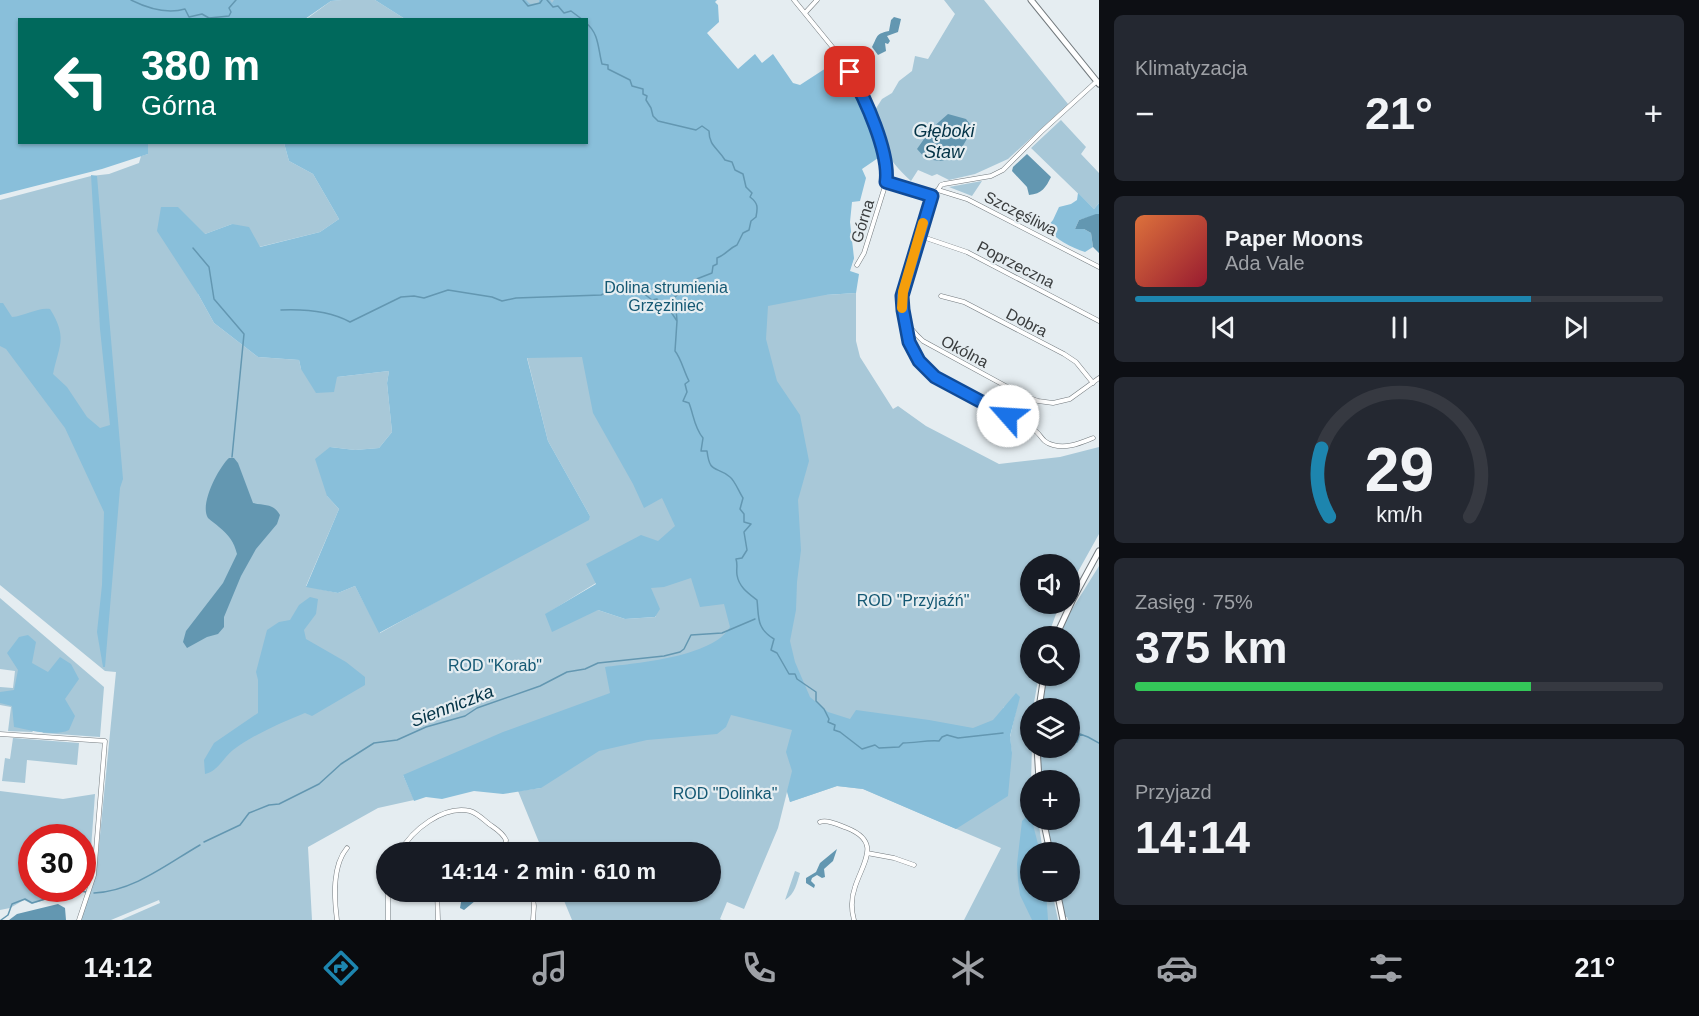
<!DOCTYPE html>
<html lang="pl">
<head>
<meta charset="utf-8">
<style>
  :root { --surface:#171b24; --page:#242831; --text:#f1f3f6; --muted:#9ea1a6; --line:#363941; --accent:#1d85ae }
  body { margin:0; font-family:Helvetica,sans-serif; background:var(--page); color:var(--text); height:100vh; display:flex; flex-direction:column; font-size:22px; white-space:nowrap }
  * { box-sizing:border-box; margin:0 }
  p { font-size:20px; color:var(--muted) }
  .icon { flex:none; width:33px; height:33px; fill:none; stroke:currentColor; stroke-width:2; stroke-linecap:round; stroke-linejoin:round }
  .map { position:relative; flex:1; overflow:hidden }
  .panel { display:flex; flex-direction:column; gap:15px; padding:15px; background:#0d0f14; width:600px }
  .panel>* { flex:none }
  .hud { position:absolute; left:18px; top:18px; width:570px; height:126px; border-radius:0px; box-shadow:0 2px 4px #0004; background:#00695c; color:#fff; overflow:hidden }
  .buttons { position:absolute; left:1020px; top:554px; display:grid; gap:12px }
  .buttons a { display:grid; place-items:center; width:60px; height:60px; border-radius:50%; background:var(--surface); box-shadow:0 2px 4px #0004; font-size:30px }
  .speed { position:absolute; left:18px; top:824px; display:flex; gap:12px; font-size:30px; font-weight:700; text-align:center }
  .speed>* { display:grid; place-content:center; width:78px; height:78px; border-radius:50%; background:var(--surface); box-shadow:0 2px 4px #0004; line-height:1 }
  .speed .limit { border:9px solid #d22; background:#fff; color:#111 }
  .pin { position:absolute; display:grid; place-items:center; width:51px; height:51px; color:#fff; margin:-26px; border-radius:12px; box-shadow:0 3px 9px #0006 }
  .me { position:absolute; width:66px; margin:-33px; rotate:296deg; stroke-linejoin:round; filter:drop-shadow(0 0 4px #0008) }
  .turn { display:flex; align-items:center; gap:21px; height:126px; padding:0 24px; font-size:27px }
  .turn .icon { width:78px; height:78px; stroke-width:2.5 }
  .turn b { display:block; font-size:42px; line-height:51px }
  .big { font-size:45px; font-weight:800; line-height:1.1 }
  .panel .widget { flex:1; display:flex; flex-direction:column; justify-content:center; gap:9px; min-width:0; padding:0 21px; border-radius:9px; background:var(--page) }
  .panel .dial { align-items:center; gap:0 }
  .dial svg { height:156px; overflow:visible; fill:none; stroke:var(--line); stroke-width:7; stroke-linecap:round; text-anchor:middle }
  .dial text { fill:var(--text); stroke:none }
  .song { display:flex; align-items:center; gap:18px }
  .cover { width:72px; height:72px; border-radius:9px; background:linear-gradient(135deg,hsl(20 70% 55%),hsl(350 70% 35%)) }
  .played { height:6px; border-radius:3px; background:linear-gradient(90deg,var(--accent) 75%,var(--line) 75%) }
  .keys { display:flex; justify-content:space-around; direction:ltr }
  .heat { display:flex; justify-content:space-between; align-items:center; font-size:33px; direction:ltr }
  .charge { height:9px; border-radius:4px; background:linear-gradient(90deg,#34c759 75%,var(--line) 0) }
  .trip { position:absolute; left:376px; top:842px; width:345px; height:60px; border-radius:30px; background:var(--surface); box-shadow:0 2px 4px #0004; font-weight:800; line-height:60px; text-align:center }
  .tab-bar { display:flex; height:96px; justify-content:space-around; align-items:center; background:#090b0e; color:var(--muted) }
  .tab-bar .icon { width:42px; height:42px }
  .tab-bar .active { color:var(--accent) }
  .tab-bar b { font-size:27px; color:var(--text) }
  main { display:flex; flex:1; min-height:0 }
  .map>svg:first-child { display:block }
</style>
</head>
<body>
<main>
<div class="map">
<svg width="1099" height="920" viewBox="0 0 1099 920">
  <rect width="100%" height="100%" fill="#e5edf1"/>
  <path fill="#a8c8d8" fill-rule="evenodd" d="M 342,0 L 375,0 L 405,19 L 305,20 L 331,1 Z
    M 497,0 L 591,0 L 694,22 L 739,75 L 850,176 L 835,252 L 854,258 L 851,266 L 826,295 L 856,293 L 856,341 L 860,357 L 893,409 L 898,406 L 926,426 L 999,464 L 1060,457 L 1099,447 L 1099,534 L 1070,586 L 1070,564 L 1030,564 L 1030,603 L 1060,603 L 1048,636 L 1030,636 L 1030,675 L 1039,675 L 1033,708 L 1030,708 L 1030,747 L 1032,747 L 1030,819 L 1038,819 L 1043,852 L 1030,852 L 1030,891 L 1052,891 L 1058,920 L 964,920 L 1001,848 L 863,789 L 837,786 L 790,802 L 787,792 L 778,828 L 744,909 L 727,902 L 720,919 L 722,920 L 572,920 L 560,891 L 711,891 L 711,852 L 543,852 L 518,791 L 541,788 L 403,775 L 414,800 L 378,808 L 308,847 L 312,920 L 121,920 L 160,903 L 159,900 L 111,920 L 80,920 L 96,876 L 116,672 L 105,671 L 0,585 L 0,200 L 91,176 L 109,174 L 139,163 L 141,156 L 148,154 L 148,143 L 284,143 L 289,161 L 313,174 L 339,219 L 320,232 L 259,247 L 232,224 L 205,234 L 198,294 L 214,323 L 258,357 L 299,360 L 301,369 L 337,377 L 389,371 L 387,383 L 392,432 L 379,448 L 355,450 L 330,447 L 327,496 L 339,509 L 306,586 L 338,593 L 355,586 L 380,633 L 590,516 L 548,441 L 527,357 L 554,357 L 594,187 L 586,20 ZM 596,583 L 655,616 L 656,617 L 625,619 L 598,610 L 546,614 ZM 1019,697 L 1010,737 L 1012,756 L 1003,708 Z
    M 944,0 L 984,0 L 1068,104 L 1008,159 L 975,174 L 949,180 L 937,174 L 932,176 L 918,170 L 911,181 C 884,156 883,147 873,113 L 882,99 L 892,93 L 899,81 L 912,71 L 915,56 L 928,59 L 955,14 Z
    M 1061,120 L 1086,147 L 1081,154 L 1099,173 L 1099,203 L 1094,209 L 1031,148 Z
    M 982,181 L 972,196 L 949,187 Z
    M 1099,566 L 1099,920 L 1068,920 L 1067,917 L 1065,917 L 1060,891 L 1070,891 L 1070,852 L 1052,852 L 1046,819 L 1070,819 L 1070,780 L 1041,780 L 1040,747 L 1070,747 L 1070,708 L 1042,708 L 1047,675 L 1070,675 L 1070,636 L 1059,636 L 1069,614 Z
    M 0,598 L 104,687 L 100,737 L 43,733 L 40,729 L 35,729 L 32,732 L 8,731 L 11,707 L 0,705 L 0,687 L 13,688 L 15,671 L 0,669 Z
    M 13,738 L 79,743 L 77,765 L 27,760 L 25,783 L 2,781 L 5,758 L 10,759 Z
    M 0,791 L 63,799 L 95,794 L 89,876 L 85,890 L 66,889 L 66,893 L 32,904 L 24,900 L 10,908 L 0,910 ZM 32,837 L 82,837 L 82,888 L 32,888 Z
    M 795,871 L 800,873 C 797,883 795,894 785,900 Z"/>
  <path fill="#89bfda" d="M 0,0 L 342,0 L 331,1 L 305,19 L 20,20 L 20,142 L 148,143 L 148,154 L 102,169 L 0,195 Z
    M 375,0 L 526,0 L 530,4 L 539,3 L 539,0 L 550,0 L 552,3 L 554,0 L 717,0 L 715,2 L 718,5 L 719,22 L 707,33 L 738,69 L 755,54 L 762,63 L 773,54 L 793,83 L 800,85 L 840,59 C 859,90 871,122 881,156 L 862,169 L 866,178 L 860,201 L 852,202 L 850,222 L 854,258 L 850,271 L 859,274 L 856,293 L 825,295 L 768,306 L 766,339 L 777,381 L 800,415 L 809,461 L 798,500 L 801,550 L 797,582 L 796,610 L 790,641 L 795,662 L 810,697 L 828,712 L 850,719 L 856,710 L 929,720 L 973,728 L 993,720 L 1016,693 L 1020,697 L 1010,736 L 1012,753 L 1008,796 L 956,829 L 863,789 L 837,786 L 790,802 L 787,791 L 792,771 L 786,752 L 792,730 L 731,715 L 726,727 L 717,734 L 647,740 L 599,751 L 541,788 L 503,794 L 474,791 L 442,799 L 426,797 L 414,801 L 403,775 L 503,732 L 610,693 L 605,667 C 637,663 713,657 730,627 L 724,604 L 700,607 L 691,578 L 664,587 L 651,588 L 660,609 L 655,617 L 625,619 L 598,610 L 552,632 L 545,614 L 596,584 L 586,564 L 641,535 L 658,541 L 675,526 L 662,498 L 644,508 L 633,484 L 593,413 L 582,357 L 527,358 L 548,441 L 590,516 L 589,520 L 379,633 L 355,586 L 338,593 L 306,587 L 339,509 L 327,496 L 315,459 L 330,447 L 355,450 L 379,448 L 392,432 L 387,383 L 389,371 L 337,377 L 334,392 L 316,393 L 301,369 L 299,360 L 258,357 L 214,323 L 198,294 L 157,231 L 161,207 L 178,207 L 205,234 L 232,224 L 249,227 L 260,247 L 320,232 L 339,219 L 313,174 L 289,161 L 284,143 L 586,142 L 586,20 L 405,19 Z
    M 91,175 L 97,176 L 123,479 L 120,488 L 105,667 L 103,667 L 97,632 L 102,585 L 104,512 L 65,428 L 6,349 L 0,346 L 0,303 L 3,303 L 12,317 C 25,316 38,307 50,309 C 68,338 59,345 53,374 L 67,387 L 87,417 L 100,428 L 110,425 L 100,329 Z
    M 1078,193 L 1094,209 L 1099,203 L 1099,214 L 1079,220 L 1075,229 L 1084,229 L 1091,233 L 1093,247 L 1085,252 C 1072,248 1054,239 1047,227 L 1053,220 L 1059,207 L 1071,204 L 1077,200 Z
    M 310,597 L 318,599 L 316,614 L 304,630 L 306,639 L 346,662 L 365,677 L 365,685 L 312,716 L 305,713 C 281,723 254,734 233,750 C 223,758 218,771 205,774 L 204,760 L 214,743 L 258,713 L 258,680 L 256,672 L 267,630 L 279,622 L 290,620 L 299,605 Z
    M 28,635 L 36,642 L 32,663 L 48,672 L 60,657 L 71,664 L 79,679 L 65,699 L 75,716 L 69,730 C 54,737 29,730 14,727 L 12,706 L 0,703 L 0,692 L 14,690 L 18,670 L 7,653 L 19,637 Z
    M 1030,813 L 1040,852 L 1030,852 L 1030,891 L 1046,891 L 1048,920 L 1032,920 L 1020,895 L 1018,881 L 1017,864 L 1022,821 Z"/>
  <path fill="#6397b1" d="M 894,17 L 901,19 L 898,32 L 887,36 L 890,41 L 888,44 L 885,43 L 886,51 L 878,55 L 872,47 C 878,36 875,34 889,31 L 891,20 Z
    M 948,114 L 966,119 L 973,128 L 956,158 L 940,161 L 926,159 L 917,149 L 931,129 Z
    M 1027,154 L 1051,177 C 1046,187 1042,194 1029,195 L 1027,187 L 1012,171 L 1013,167 Z
    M 1096,214 L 1099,214 L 1099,253 L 1093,247 L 1091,233 L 1084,229 L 1075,229 L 1079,220 Z
    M 229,458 L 234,458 L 238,463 L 253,503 C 265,506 273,503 280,515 L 277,524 L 256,549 L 241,576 L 224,617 L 224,627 L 218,634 L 207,637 L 187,648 L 183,642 L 186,631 L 223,583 L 237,554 C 234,542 229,535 219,527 C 216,524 211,521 208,518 C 199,504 219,467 229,458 Z
    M 837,849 L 833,861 L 824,869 L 825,877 L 822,878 L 817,875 L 812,878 L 811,881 L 815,885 L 814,888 L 806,883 L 806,878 L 816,872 L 820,863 Z
    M 463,891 L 502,891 L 492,898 L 475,901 L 464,910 L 460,908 Z
    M 58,904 L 65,908 L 66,920 L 9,920 L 17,914 Z"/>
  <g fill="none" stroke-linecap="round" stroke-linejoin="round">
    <path stroke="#6397b1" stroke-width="1.5" d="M 131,0 C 147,8 167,14 185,9 L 189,17 L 202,14 L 209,18 L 229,16 L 231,12 L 229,8 L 236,0
      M 523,0 L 528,6 L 540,3 L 542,0
      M 547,0 L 553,7 L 558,6 L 564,13 L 571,11 L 583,20
      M 586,23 C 599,33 598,49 602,64 L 608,65 L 608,69 L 630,80 L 632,86 L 643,89 L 643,94 L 647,96 L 646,100 L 651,108 L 653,116 L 658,121 L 696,130 L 702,126 L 709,131 C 709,146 718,148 725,160 L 732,162 L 735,170 L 743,174 L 746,187 L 752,193 L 750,197 C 758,203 758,207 756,217 L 751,221 L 749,230 L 743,233 L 737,245 C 728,249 727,254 717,258 L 717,264 L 713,266 L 712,273 L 694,280 L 694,288 L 683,290 L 675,297 L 677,321 L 675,351 C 681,358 684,372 689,381 L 685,384 L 687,392 L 683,401 L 689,403 C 694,416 694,427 703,438 L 701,451 L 707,451 C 710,475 716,465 730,477 C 735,481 739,492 743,498 L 740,509 L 744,514 L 744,522 L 751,524 L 744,532 L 747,550 L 742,558 L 736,559 C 738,565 736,569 737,575 C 739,587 748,593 757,600 C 759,617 756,628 774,639 L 771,650 L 777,653 L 789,674 L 795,674 L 797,679 L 816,692 L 816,701 L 824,709 L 829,719 L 828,722 L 835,725 L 834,730 L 840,732 L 862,749 L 875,745 L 879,748 L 899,747 L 903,743 C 916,743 926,740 939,741 L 942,737 L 947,735 L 958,738 L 1003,733
      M 193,248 L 209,267 L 214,299 L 244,334 L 232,457
      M 281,310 C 305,309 330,311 350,322 L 401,297 L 414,296 L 424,298 L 448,290 L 492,297 L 502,301 L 516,298 L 601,295 L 618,287 L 629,290 L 634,286 L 652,300 L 657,299 L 671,312 L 677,321
      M 1070,743 L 1077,742 L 1080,734 L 1088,737 L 1099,743
      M 204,842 L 240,825 L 249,813 L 269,805 L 279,804 L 319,784 L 341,764 L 374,743 L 397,740 L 426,727 L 465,716 L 477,708 L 540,686 L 567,672 L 585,669 L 598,663 L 664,656 L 680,652 L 684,649 L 691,635 L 722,633 L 755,619
      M 94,893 C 134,891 167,864 200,845
      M 1,920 L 8,915 L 12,904 L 25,899 L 32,903 L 75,890 L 86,892"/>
    <defs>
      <path id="street" d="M 794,0 L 847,65 L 865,101 L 886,163 L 885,186 L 864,253 L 857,265
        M 805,13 L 817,0
        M 886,182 L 931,196
        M 938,190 L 941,185 L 944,184 L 991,176 L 1003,170 L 1041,132 L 1097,81
        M 920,236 L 967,252 L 1099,321
        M 1099,267 L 967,199 L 938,190 L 933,193 L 930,201 L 904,288 C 898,310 906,326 923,341 L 1024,396 L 1038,401 L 1053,403 L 1070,399 L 1099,378
        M 941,296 L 964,302 L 1064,354 L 1076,362 L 1093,383
        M 905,322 C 913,373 949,387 991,408 C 1005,415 1018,423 1032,429 C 1041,432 1040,442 1053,445 C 1067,449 1080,443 1093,438
        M 1013,418 L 1024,396
        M 0,734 L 105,741 L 94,875 L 79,920
        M 820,822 C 827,819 839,825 847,828 C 882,842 863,862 855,887 C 851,898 851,909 854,920
        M 400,852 C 412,830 443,805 470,811 C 477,813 483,819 489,824 C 496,829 502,832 506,840 L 504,852
        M 480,852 L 490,852
        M 867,853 L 894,858 L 914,865
        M 388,891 L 388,920
        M 437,891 L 438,920
        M 532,891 L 534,906 L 533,920
        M 337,920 C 334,897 332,866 347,848"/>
      <path id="secondary" d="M 1031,0 L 1099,84
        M 1056,636 L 1073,599 L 1099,551
        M 1039,708 L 1044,675
        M 1037,747 L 1039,780
        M 1043,819 L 1050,852
        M 1057,891 L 1063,920"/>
    </defs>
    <use href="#street" stroke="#737a7e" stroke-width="5"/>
    <use href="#secondary" stroke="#737a7e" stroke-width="7"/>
    <use href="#street" stroke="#fff" stroke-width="4"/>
    <use href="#secondary" stroke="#fff" stroke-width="5"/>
  </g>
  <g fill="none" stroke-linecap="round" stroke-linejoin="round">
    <defs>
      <path id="route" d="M 850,72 C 865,98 890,153 886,182 L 932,196 L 902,296 L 903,310 L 909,342 L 919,361 L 935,377 L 1008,416"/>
    </defs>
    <use href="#route" stroke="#114b97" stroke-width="15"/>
    <use href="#route" stroke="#1a73e8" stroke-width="10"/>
    <path stroke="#f59e0b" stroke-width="10" d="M 902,308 L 903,292 L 923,223"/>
  </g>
  <g text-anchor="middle" stroke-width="4.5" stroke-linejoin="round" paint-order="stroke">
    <g font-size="16" fill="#3a3d3e" stroke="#e5edf1">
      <text transform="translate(1021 213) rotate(27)" y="6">Szczęśliwa</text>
      <text transform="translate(862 221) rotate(-73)" y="6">Górna</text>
      <text transform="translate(1016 264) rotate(27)" y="6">Poprzeczna</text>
      <text transform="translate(1027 322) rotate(27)" y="6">Dobra</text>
      <text transform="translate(965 351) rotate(28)" y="6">Okólna</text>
    </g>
    <g font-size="16" fill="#145873" stroke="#e5edf1">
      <text x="666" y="293">Dolina strumienia<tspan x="666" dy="18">Grzęziniec</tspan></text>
      <text x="913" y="606">ROD "Przyjaźń"</text>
      <text x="495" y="671">ROD "Korab"</text>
      <text x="725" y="799">ROD "Dolinka"</text>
    </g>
    <g font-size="18" font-style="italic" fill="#023245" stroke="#e5edf1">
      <text x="944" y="137">Głęboki<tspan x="944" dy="21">Staw</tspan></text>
      <text transform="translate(452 706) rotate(-21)" y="6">Sienniczka</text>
    </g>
  </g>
</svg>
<div class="buttons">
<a><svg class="icon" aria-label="sound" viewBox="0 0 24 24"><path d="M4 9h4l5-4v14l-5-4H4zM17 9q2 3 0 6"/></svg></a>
<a><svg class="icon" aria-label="search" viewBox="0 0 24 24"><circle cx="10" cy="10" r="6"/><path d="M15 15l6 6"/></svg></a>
<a><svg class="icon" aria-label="layers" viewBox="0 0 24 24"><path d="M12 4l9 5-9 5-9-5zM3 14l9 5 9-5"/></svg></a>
<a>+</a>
<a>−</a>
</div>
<div class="speed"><div class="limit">30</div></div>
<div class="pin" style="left:850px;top:72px;background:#d93025"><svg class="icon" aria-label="arrive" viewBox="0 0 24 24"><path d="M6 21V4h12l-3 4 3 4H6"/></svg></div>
<svg class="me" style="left:1008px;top:416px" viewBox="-20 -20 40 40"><circle r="19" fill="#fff"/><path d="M0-13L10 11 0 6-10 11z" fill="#1a73e8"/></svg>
<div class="trip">14:14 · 2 min · 610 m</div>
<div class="hud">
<div class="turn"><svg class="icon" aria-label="left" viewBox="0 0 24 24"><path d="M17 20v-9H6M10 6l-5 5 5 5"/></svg><div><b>380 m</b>Górna</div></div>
</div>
</div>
<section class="panel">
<div class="widget"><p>Klimatyzacja</p>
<div class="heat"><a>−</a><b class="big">21°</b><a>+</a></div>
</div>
<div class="widget">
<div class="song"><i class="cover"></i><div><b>Paper Moons</b><p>Ada Vale</p></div></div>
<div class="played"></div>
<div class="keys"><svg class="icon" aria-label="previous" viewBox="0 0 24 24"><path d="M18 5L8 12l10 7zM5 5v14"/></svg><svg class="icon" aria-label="pause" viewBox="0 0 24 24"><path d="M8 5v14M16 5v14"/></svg><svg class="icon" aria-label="next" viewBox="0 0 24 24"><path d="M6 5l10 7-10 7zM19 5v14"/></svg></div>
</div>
<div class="widget dial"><svg viewBox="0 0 100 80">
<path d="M14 69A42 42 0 1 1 86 69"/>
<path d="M14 69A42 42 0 0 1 10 34" stroke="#1d85ae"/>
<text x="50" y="56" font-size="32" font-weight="700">29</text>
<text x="50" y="72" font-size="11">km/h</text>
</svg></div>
<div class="widget"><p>Zasięg · 75%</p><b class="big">375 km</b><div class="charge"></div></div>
<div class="widget"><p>Przyjazd</p><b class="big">14:14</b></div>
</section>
</main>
<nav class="tab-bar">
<b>14:12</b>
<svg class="icon active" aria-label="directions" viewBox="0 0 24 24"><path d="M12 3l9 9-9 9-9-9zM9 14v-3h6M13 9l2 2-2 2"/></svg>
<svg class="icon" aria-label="music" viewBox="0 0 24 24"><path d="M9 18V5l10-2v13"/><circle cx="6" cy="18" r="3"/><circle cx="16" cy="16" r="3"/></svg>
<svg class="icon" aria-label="phone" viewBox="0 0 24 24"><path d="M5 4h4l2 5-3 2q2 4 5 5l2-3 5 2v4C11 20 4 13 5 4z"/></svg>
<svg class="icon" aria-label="climate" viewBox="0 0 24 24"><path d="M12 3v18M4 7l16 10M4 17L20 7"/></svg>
<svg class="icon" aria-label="car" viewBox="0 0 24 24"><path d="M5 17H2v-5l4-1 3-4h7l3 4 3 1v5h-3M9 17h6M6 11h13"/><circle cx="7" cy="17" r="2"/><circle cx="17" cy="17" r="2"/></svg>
<svg class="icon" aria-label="filters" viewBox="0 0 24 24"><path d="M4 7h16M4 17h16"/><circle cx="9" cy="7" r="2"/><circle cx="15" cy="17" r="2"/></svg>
<b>21°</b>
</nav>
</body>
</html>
